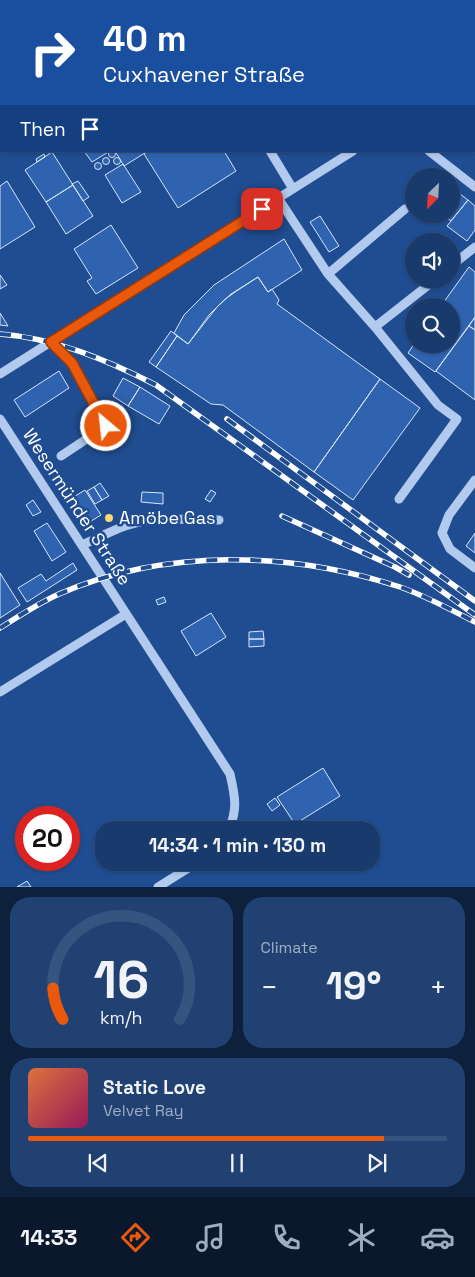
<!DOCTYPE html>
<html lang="en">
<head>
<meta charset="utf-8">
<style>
  :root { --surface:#183a6d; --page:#214172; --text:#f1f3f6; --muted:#9fadc2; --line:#365480; --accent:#ea580c }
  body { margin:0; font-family:"Space Grotesk",sans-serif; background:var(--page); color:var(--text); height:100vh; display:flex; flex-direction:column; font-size:19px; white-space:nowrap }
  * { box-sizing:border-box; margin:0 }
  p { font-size:16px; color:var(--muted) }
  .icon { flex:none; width:28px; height:28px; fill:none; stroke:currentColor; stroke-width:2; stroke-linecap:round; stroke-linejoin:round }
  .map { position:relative; height:887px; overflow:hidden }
  .drawer { display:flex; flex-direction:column; gap:10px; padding:10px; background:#0d203c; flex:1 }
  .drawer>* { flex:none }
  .top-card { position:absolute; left:0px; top:0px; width:475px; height:152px; box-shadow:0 1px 4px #0004,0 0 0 1px var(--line); background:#1a4fa0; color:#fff; overflow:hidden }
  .needle { width:32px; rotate:204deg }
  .buttons { position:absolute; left:405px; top:168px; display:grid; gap:10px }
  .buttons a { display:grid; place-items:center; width:55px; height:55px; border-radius:50%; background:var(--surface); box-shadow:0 1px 4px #0004,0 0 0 1px var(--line); font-size:25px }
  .speed { position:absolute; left:15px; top:806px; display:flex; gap:10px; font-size:25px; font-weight:700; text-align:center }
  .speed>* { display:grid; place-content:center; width:65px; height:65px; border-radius:50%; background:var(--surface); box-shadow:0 1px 4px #0004,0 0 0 1px var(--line); line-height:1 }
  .speed .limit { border:8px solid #d22; background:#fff; color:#111 }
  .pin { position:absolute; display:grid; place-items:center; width:42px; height:42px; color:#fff; margin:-21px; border-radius:10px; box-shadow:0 2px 8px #0006 }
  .me { position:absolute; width:55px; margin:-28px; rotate:332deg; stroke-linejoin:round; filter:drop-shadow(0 0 4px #0008) }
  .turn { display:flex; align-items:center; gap:18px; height:105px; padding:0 20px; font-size:22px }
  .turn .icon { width:65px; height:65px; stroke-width:2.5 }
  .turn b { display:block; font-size:35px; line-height:42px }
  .then { display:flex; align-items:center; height:48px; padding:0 20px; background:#0003; gap:10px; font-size:19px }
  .big { font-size:38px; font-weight:600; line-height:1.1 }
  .drawer .tile { flex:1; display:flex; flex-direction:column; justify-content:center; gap:8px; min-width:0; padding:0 18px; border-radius:20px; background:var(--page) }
  .drawer .dial { align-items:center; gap:0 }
  .dial svg { height:130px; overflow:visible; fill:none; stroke:var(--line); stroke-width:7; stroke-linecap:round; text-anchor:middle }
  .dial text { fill:var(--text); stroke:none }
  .song { display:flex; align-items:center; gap:15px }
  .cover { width:60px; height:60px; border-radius:8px; background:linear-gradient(135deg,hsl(20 70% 55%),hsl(330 70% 35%)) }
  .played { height:5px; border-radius:2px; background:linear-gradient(90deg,var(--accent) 85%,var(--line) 85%) }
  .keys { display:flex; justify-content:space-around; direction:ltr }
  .heat { display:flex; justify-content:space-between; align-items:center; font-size:28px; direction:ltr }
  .drawer .tiles { flex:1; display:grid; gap:10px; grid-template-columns:1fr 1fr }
  .tile:last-child { grid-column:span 2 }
  .trip { position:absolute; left:95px; top:821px; width:285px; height:50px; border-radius:20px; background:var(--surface); box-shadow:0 1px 4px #0004,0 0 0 1px var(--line); font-weight:600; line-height:50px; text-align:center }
  .tab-bar { display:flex; height:80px; justify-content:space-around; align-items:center; background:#0a172c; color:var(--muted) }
  .tab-bar .icon { width:35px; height:35px }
  .tab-bar .current { color:var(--accent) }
  .tab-bar b { font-size:22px; color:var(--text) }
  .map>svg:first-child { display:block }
</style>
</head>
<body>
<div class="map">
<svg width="475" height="887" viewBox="0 0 475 887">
  <rect width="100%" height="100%" fill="#204d91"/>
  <path fill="#3063af" stroke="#d7e5fa" d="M 1,0 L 17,0 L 18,1 L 1,1 L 1,16 Z
    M 22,0 L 160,0 L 161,1 L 18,1 Z
    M 267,0 L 289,0 L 289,1 L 268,1 Z
    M 365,0 L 432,0 L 430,1 Z
    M 432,0 L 475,0 L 475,52 L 474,52 L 474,1 L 430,1 Z
    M 0,75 L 1,77 L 0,134 Z
    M108.5 154a3.5 3.5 0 1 1 7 0a3.5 3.5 0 1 1-7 0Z
    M 84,151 L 110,151 L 92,162 Z
    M 115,151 L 148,151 L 124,166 Z
    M 148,151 L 224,151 L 236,171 L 178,208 L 144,154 Z
    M 52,152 L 73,185 L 46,202 L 25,170 Z
    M 44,154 L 45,157 L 37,162 L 36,159 Z
    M102.5 161a3.5 3.5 0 1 1 7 0a3.5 3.5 0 1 1-7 0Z
    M113.5 161a3.5 3.5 0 1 1 7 0a3.5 3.5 0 1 1-7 0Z
    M94.5 166a3.5 3.5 0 1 1 7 0a3.5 3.5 0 1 1-7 0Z
    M 123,164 L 141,192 L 122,203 L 105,175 Z
    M 7,181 L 35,227 L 0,249 L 0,186 Z
    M 78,181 L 89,197 L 83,201 L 72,184 Z
    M 73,185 L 93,216 L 66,234 L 46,202 Z
    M 451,187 L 468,200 L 451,221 L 442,214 L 451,214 Z
    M 468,200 L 475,206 L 475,230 L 467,241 L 447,226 Z
    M 320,216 L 339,246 L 329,252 L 310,222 Z
    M 111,225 L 138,268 L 96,294 L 87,281 L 92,278 L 74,249 Z
    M 284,239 L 302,270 L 268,292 L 258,277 L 238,290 L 224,300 L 209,315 L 188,344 L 174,333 L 184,315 L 214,285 Z
    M 469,267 L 475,272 L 475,317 L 435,372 L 408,353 L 414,344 L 451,344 L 451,306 L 441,306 Z
    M 0,275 L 7,285 L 0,289 Z
    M 258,277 L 268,292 L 272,289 L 279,300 L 277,304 L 380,379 L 314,472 L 223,405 L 211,404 L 156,367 L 177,336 L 188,344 L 217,307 L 231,294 Z
    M 432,300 L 441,306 L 428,306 Z
    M 0,313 L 8,326 L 0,325 Z
    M 475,317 L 475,330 L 469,326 Z
    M 469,326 L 475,330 L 475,400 L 436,371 Z
    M 171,331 L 177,336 L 156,367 L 149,362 Z
    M 59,371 L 69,388 L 25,417 L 14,400 Z
    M 123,378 L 140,387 L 128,406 L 113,396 Z
    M 380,379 L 420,408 L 353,500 L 314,472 Z
    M 140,387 L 170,406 L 159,424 L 128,406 Z
    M 100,483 L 109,496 L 102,500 L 94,487 Z
    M 94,487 L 102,500 L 95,504 L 87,491 Z
    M 85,490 L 101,515 L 88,523 L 72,498 Z
    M 211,490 L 216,493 L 210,502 L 205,499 Z
    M 142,492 L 163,493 L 163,504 L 141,502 Z
    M 33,500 L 41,512 L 33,516 L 26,505 Z
    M 47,523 L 66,552 L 52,561 L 34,531 Z
    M 475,533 L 475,553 L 466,546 Z
    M 73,563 L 77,570 L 27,602 L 18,588 L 41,574 L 46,581 Z
    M 0,573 L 20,605 L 0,618 Z
    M 164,597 L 166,602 L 158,605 L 156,600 Z
    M 211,613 L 226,637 L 196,656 L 181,631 Z
    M 263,631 L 264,639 L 249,639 L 249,632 Z
    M 249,639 L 264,639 L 264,646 L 249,647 Z
    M 323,768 L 340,796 L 295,824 L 277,797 Z
    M 275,798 L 280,805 L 272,811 L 267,804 Z
    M 27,881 L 31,887 L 17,887 Z"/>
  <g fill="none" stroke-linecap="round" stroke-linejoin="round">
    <path stroke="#b2caed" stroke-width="9" d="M 318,0 L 319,1
      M 0,34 L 1,36
      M 0,58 L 1,57
      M 474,90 L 475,89
      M 270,151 L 293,189
      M 429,151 L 475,187
      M 278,198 L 328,274 L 375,327 L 438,405 L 457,419 L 399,499
      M 451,266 L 475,247
      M 328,274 L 405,209
      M 375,327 L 436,279
      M 51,342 L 72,363 L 106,426 L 61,456
      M 0,374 L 353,151
      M 0,419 L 230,774 C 235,797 238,807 229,830
      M 475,480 L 449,515 L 442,533 L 450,549 L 475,568
      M 82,545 C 96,539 111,531 125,526 C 154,516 189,520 219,520
      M 0,692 L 126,614
      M 158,887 L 198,862"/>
    <defs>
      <path id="rail" d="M 0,334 C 55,338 107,360 156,385 L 475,615
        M 227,419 L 475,601
        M 282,516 L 395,567 L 409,575
        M 0,628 C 19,616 39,603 59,594 C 165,548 291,551 400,587 C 426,596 451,610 475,622"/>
    </defs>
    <use href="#rail" stroke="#fff" stroke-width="5.5"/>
    <use href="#rail" stroke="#204d91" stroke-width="4" stroke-dasharray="11" stroke-linecap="butt"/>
  </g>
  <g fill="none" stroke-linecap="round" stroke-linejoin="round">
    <defs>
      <path id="route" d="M 106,426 L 72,363 L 51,342 L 262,209"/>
    </defs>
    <use href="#route" stroke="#983908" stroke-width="12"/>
    <use href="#route" stroke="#ea580c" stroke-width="9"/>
  </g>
  <circle fill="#fad872" stroke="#204d91" stroke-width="2" cx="109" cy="518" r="5"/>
  <g text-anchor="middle" stroke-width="5" stroke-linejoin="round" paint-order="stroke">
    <g font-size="18" fill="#fff" stroke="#204d91">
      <text transform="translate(77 507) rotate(57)" y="6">Wesermünder Straße</text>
    </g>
    <g font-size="18" fill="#fff" stroke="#204d91" text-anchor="start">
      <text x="119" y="524">Amöbe Gas</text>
    </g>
  </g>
</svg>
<div class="buttons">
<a><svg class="needle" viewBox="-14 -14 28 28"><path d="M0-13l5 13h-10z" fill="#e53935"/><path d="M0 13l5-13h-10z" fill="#9fadc2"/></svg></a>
<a><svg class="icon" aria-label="sound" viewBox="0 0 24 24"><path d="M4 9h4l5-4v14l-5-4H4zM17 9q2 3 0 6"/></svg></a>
<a><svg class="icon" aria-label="search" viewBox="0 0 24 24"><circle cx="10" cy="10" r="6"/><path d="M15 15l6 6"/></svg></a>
</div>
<div class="speed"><div class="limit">20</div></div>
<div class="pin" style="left:262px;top:209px;background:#d93025"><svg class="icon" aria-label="arrive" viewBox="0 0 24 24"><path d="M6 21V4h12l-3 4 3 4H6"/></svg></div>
<svg class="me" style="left:106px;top:426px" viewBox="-20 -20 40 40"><circle r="17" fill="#ea580c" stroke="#fff" stroke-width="3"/><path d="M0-11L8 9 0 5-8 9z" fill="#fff"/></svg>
<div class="trip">14:34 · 1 min · 130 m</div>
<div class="top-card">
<div class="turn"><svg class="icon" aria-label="right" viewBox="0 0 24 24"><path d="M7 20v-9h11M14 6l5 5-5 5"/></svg><div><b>40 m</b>Cuxhavener Straße</div></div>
<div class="then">Then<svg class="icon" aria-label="arrive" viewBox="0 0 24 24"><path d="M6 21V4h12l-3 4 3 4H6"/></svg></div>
</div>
</div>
<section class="drawer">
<div class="tiles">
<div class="tile dial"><svg viewBox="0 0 100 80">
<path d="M14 69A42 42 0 1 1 86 69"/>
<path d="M14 69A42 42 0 0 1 8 50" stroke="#ea580c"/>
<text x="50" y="56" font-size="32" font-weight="700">16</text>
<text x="50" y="72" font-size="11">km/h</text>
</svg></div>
<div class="tile"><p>Climate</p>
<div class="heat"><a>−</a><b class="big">19°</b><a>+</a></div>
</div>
<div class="tile">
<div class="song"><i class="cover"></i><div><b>Static Love</b><p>Velvet Ray</p></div></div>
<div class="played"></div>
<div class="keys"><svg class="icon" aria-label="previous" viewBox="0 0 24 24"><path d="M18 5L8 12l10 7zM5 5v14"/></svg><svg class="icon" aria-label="pause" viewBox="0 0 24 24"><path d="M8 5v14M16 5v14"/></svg><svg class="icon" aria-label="next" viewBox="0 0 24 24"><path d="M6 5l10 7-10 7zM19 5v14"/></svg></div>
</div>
</div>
</section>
<nav class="tab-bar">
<b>14:33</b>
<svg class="icon current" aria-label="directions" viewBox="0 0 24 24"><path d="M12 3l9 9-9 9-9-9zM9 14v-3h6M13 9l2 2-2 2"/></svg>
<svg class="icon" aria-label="music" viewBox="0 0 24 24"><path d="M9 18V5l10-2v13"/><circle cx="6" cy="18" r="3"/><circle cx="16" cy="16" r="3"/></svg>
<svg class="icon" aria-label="phone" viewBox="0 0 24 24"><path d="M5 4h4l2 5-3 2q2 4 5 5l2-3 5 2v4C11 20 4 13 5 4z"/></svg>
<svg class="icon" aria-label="climate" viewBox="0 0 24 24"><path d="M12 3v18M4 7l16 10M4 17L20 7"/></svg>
<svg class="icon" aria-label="car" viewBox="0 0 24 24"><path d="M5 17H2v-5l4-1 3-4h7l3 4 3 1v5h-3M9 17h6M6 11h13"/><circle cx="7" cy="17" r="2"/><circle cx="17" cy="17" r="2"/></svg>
</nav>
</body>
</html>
